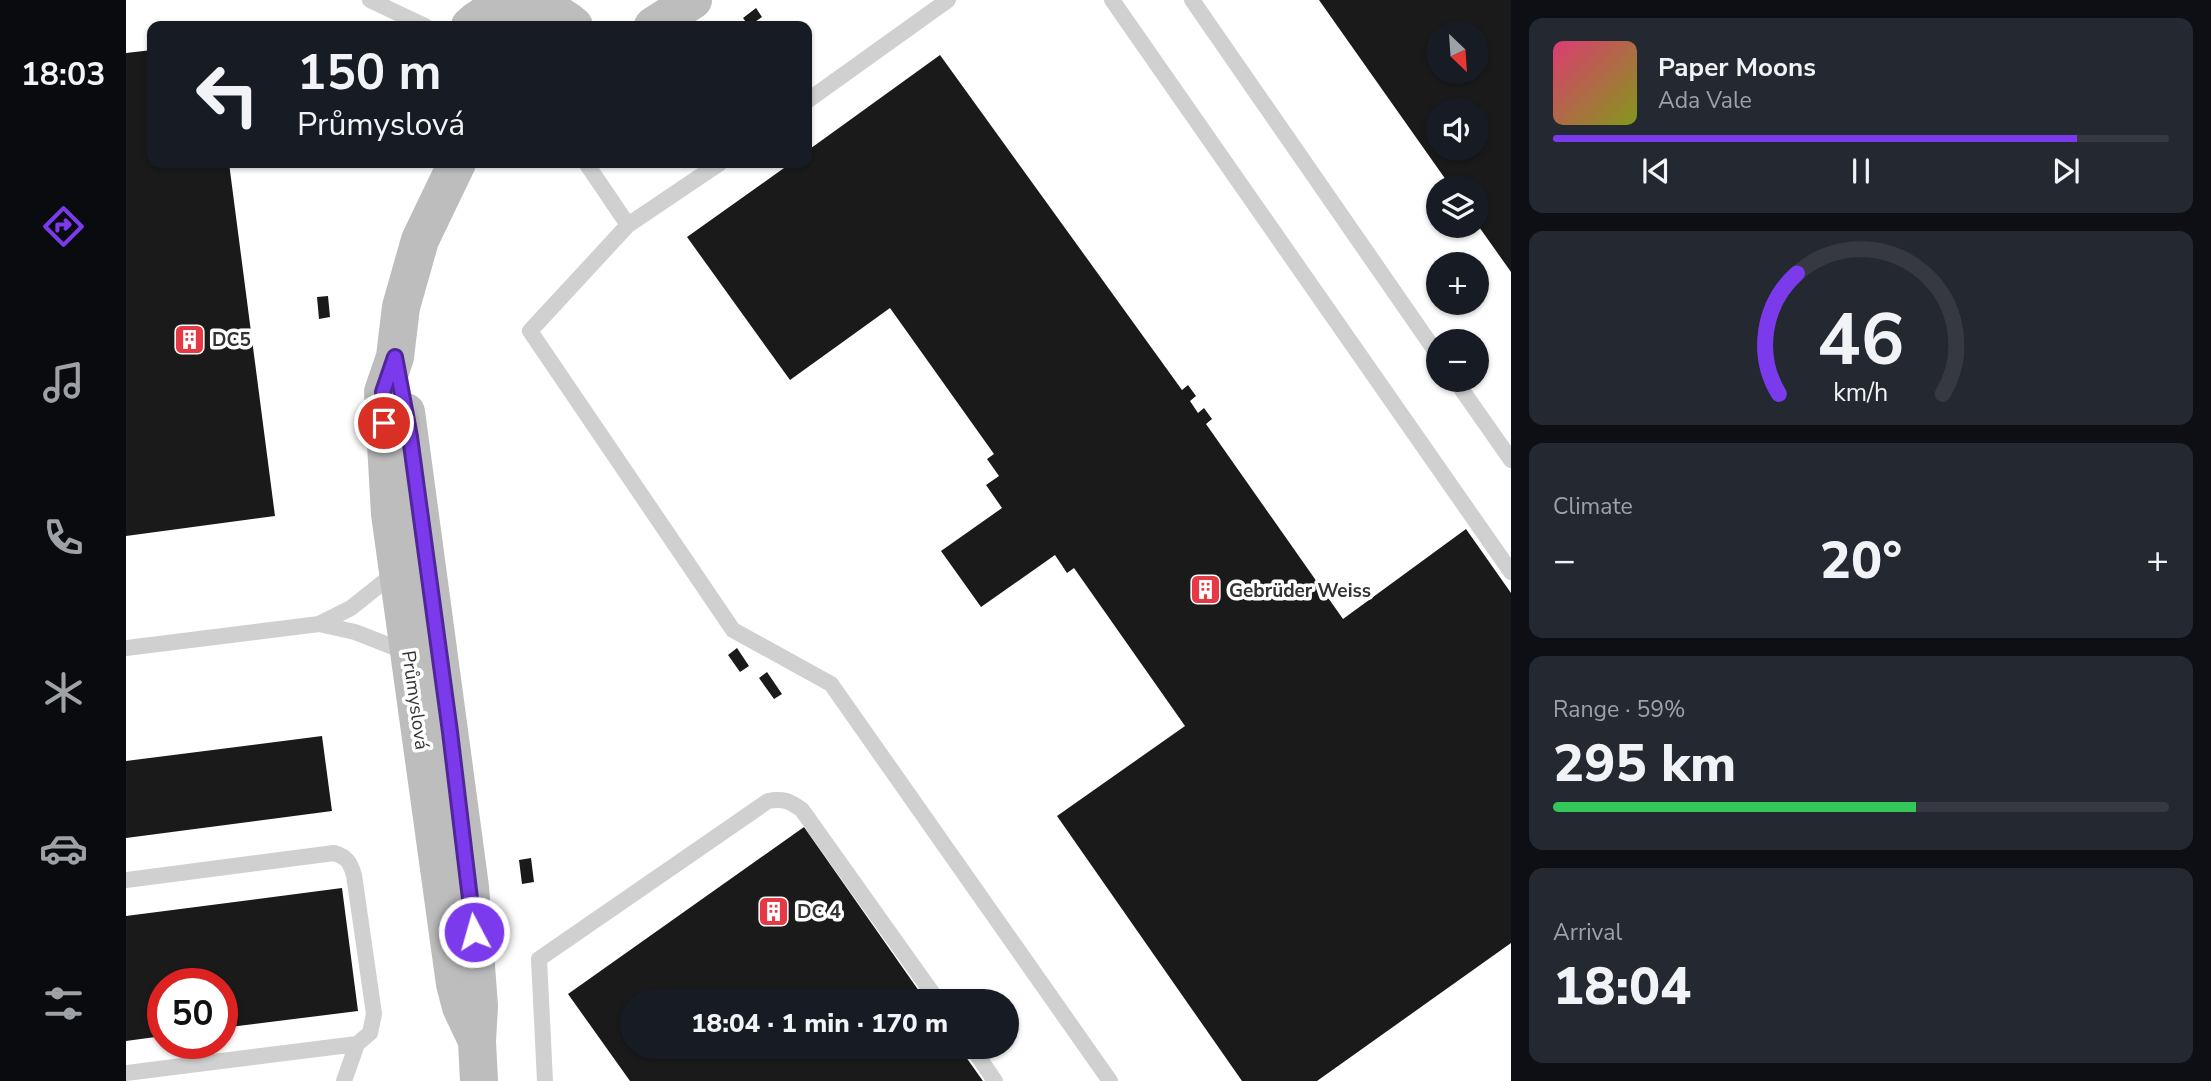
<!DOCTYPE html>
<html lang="en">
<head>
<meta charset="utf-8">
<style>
  :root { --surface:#171b24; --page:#242831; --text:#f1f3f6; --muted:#9ea1a6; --line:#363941; --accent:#7c3aed }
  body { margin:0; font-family:"Nunito Sans",sans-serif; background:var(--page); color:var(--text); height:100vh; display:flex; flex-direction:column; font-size:26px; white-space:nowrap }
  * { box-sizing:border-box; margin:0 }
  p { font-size:23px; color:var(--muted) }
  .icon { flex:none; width:38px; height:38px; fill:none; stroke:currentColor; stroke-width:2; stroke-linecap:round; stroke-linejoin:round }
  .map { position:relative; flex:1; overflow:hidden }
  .sheet { display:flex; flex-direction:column; gap:18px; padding:18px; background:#0d0f14; width:700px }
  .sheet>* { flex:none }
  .banner { position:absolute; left:21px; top:21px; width:665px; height:147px; border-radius:14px; box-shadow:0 2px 5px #0004; background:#171b24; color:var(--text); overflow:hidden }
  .needle { width:46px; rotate:155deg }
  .buttons { position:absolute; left:1300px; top:21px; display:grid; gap:14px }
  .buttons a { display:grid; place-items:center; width:63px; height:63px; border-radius:50%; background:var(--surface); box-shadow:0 2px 5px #0004; font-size:35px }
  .speed { position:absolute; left:21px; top:968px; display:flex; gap:14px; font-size:35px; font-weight:700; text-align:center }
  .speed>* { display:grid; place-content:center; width:91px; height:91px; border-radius:50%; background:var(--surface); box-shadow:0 2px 5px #0004; line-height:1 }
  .speed .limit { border:10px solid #d22; background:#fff; color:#111 }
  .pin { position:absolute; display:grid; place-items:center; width:60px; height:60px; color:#fff; margin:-30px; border:4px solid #fff; border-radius:50%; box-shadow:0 2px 7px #0007 }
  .me { position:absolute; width:77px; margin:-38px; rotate:354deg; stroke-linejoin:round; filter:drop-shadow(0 0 5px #0008) }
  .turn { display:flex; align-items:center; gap:24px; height:147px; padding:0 35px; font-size:32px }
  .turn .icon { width:91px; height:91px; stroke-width:2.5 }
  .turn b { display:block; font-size:49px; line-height:60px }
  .big { font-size:52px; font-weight:800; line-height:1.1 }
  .sheet .tile { flex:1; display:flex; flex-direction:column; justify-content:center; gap:10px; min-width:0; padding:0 24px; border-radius:14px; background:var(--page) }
  .sheet .dial { align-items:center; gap:0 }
  .dial svg { height:182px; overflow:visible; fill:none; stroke:var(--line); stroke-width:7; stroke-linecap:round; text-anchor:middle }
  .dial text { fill:var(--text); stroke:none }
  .song { display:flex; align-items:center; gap:21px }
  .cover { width:84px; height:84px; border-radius:10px; background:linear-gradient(135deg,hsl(340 70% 55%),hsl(70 70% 35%)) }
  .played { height:7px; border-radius:4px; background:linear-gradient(90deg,var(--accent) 85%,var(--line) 85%) }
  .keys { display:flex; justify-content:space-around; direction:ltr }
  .heat { display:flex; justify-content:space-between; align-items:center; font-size:38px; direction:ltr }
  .charge { height:10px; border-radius:5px; background:linear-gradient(90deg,#34c759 59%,var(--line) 0) }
  .trip { position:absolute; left:494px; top:989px; width:399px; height:70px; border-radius:35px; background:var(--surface); box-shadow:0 2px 5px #0004; font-weight:800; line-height:70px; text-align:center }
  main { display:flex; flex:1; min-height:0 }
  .dock { display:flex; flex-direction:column; width:126px; justify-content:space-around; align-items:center; background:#090b0e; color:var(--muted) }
  .dock .icon { width:49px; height:49px }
  .dock .selected { color:var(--accent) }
  .dock b { font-size:32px; color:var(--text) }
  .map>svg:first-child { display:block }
</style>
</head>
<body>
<main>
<nav class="dock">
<b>18:03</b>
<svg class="icon selected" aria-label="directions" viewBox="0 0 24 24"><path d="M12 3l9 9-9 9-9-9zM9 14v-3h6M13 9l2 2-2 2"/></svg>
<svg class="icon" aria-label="music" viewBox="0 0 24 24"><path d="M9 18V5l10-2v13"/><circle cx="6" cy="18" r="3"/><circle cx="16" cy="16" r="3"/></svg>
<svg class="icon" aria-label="phone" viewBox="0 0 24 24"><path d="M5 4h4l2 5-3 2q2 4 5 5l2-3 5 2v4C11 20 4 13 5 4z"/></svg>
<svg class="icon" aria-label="climate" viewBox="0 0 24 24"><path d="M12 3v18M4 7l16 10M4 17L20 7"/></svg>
<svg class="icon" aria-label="car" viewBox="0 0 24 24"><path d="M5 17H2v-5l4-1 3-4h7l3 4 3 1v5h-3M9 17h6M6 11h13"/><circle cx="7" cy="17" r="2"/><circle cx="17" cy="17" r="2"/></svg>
<svg class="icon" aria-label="filters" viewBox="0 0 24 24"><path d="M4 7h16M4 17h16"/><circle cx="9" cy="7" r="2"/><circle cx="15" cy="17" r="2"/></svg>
</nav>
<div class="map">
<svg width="1385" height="1081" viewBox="0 0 1385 1081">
  <rect width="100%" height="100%" fill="#fff"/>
  <path fill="#1a1a1a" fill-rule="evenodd" d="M 1193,0 L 1385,0 L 1385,272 L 1351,224 L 1351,187 L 1325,187 ZM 1312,33 L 1351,33 L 1351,72 L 1312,72 ZM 1312,110 L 1351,110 L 1351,149 L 1312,149 Z
    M 630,8 L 636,17 L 623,26 L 617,18 Z
    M 26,50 L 26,163 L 103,163 L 149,516 L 0,536 L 0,53 Z
    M 814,55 L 1056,390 L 1062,385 L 1070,396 L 1064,401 L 1072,413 L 1078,408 L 1086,419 L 1080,424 L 1217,619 L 1340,529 L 1385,593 L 1385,943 L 1191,1081 L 1116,1081 L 931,816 L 1059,726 L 948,568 L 941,573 L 929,555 L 855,607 L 815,551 L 876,508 L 860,485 L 873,476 L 861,459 L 868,454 L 764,308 L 664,380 L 561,237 L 665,163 L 681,163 L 681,151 Z
    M 202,296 L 204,317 L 193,319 L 191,297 Z
    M 611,648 L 623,666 L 614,672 L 602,655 Z
    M 641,672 L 656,694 L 648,699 L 633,678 Z
    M 196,736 L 206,811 L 0,838 L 0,761 Z
    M 678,827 L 800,1001 L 506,1001 L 506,1046 L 832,1046 L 857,1081 L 504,1081 L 442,994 Z
    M 405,858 L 408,882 L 396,884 L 393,860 Z
    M 216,888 L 232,1011 L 96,1028 L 96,984 L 37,984 L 37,1036 L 0,1041 L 0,916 Z"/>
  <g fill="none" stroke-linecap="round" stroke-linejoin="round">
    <path stroke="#d0d0d0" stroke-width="16" d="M 244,0 L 299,26
      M 986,0 L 1385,572
      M 1066,0 L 1312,355
      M 681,101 L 822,0
      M 460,163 L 502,225
      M 594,163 L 502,225 L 404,331 L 607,630 L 705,684 L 984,1081
      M 1329,380 L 1385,460
      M 193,624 L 229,632 L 280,652
      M 0,648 L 193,624 L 225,608 L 270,572
      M 0,880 L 208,853 C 221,857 224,862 228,875 L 248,1014 L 244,1033 L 231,1044 L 0,1073
      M 845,1046 L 869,1081
      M 218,1081 L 231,1044
      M 419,1081 L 413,959 L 642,801 C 657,798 664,801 676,810 L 812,1001"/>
    <path stroke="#bdbdbd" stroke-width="38" d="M 344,26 C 369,0 421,0 448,26
      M 527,26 L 567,0
      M 331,163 L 294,240 L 275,307 L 269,357 L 257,392 L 264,514 L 329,984 L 335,1007 L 351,1041
      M 280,412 L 344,887 L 353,1006 L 351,1041 L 353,1081"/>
  </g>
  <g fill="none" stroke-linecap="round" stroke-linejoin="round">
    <defs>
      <path id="route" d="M 258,423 L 257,392 L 269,357 L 284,437 L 324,732 L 348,932"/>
    </defs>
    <use href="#route" stroke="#51269a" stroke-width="18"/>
    <use href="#route" stroke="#7c3aed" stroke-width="12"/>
  </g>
  <defs>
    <symbol id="building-square" viewBox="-11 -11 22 22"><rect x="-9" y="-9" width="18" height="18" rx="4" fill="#e63946" stroke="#fff"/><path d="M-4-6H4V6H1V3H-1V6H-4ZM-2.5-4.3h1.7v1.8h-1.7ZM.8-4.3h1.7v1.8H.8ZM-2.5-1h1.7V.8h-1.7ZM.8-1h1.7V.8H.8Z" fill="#fff"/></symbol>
  </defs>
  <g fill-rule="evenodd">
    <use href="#building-square" x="46" y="322" width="35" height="35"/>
    <use href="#building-square" x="1062" y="572" width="35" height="35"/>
    <use href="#building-square" x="630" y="894" width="35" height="35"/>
  </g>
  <g text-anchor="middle" stroke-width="7" stroke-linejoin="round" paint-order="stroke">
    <g font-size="19" font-weight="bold" fill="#333" stroke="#fff" text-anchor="start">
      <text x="86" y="346">DC5</text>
      <text x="1103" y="597">Gebrüder Weiss</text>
      <text x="671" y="918">DC 4</text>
    </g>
    <g font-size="19" fill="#333" stroke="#fff">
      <text transform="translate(290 700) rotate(82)" y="7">Průmyslová</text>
    </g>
  </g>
</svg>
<div class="buttons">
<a><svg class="needle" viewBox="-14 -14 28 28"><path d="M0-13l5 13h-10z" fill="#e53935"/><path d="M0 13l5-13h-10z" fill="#9ea1a6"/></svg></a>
<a><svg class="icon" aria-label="sound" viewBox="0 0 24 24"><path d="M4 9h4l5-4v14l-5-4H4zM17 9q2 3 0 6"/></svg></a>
<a><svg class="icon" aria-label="layers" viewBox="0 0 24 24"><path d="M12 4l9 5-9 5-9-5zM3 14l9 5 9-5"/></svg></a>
<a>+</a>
<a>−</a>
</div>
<div class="speed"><div class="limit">50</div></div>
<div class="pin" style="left:258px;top:423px;background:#d93025"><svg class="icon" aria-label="arrive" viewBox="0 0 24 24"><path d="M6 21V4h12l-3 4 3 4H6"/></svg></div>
<svg class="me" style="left:348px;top:932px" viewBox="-20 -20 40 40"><circle r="17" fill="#7c3aed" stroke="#fff" stroke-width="3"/><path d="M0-11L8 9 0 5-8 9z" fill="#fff"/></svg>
<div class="trip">18:04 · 1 min · 170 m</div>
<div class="banner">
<div class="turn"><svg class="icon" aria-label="left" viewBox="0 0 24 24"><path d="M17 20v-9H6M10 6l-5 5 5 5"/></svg><div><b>150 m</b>Průmyslová</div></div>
</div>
</div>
<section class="sheet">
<div class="tile">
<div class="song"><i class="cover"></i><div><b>Paper Moons</b><p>Ada Vale</p></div></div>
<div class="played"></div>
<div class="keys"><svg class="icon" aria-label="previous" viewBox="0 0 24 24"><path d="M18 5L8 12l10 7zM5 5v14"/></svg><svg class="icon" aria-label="pause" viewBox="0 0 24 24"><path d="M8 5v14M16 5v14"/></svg><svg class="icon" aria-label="next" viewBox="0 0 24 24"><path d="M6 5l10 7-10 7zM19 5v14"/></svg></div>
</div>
<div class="tile dial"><svg viewBox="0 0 100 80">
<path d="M14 69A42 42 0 1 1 86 69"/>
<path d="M14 69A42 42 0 0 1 22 16" stroke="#7c3aed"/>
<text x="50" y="56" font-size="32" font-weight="700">46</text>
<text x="50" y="72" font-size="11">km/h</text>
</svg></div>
<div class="tile"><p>Climate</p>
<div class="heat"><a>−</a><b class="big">20°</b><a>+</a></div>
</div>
<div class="tile"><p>Range · 59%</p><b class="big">295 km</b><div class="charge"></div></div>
<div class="tile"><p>Arrival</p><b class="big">18:04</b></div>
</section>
</main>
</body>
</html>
